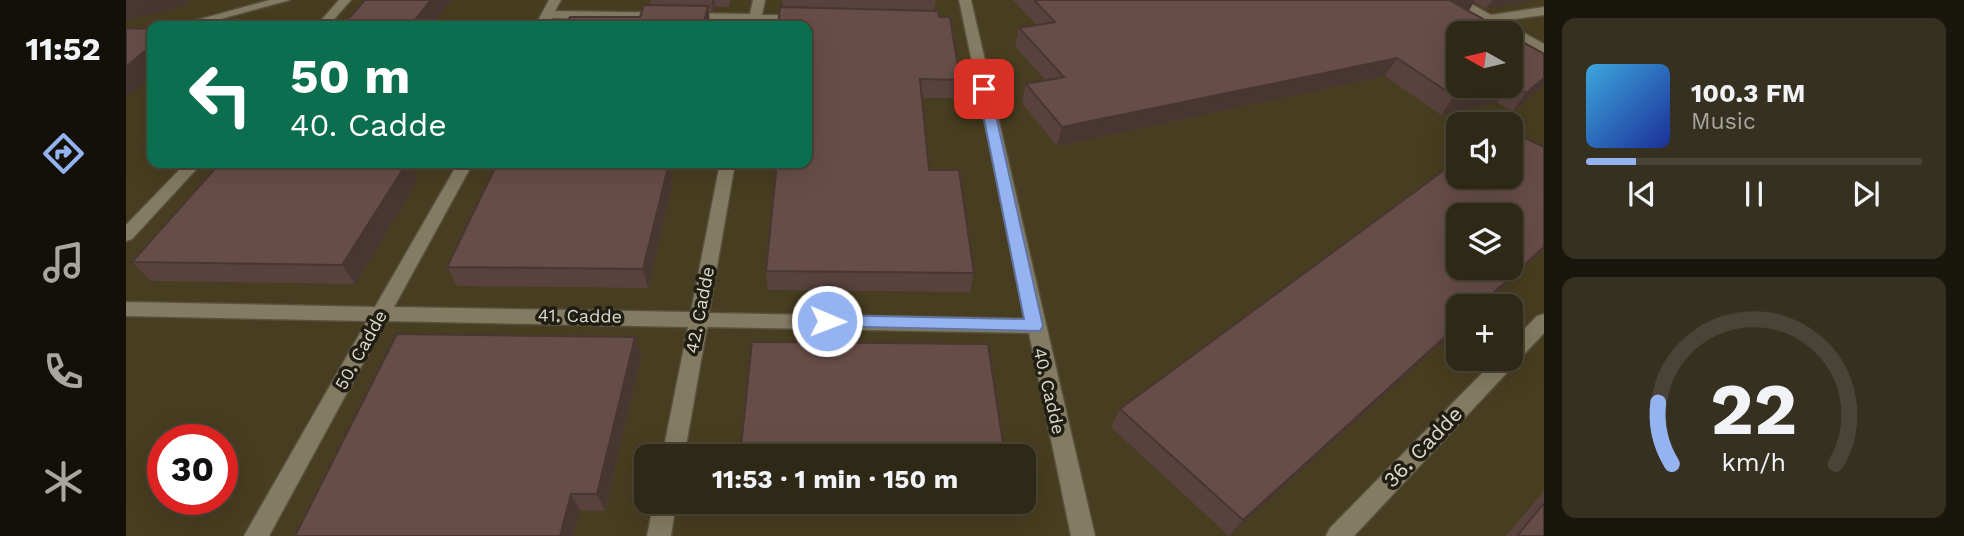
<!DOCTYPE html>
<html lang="en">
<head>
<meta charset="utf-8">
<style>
  :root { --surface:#2e2817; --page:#363020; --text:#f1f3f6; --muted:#a7a6a1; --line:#494436; --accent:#95b2f1 }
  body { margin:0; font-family:"Work Sans",sans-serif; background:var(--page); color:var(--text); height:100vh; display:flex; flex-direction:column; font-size:26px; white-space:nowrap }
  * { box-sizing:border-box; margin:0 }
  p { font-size:23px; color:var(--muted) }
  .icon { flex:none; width:38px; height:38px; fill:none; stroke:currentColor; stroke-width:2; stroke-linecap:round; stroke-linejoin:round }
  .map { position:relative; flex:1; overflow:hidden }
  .drawer { display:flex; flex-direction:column; gap:18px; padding:18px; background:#19160d; width:420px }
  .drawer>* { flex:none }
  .guide { position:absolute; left:21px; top:21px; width:665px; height:147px; border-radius:14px; box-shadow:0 7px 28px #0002,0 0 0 2px var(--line); background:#0b6e4f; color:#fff; overflow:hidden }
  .needle { width:46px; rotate:278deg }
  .buttons { position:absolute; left:1320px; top:21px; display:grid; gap:14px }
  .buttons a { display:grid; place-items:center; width:77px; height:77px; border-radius:14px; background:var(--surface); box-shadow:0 7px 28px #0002,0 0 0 2px var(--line); font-size:35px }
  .speed { position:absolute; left:21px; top:424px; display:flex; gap:14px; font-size:35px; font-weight:700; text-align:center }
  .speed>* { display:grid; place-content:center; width:91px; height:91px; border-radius:50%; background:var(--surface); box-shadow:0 7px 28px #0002,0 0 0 2px var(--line); line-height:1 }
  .speed .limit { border:10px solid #d22; background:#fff; color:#111 }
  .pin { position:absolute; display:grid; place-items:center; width:60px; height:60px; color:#fff; margin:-30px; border-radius:14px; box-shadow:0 4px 10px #0006 }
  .me { position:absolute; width:77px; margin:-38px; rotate:91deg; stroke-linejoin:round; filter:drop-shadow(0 0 5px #0008) }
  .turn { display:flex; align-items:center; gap:24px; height:147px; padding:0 28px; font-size:32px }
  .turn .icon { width:91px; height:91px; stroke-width:2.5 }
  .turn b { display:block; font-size:49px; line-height:60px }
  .drawer .tile { flex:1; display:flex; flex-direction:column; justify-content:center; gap:10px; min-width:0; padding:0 24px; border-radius:14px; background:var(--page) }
  .drawer .dial { align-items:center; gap:0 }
  .dial svg { height:182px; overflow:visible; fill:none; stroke:var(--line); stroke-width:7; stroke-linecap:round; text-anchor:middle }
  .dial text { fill:var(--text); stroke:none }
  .song { display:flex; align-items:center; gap:21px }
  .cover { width:84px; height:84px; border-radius:10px; background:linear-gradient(135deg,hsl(200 70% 55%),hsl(230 70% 35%)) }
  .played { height:7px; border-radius:4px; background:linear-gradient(90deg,var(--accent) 15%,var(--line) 15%) }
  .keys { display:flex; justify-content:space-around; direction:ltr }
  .trip { position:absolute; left:508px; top:444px; width:402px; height:70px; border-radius:14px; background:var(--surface); box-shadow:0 7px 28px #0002,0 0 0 2px var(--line); font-weight:700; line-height:70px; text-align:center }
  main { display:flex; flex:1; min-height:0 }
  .tab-bar { display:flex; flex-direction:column; width:126px; justify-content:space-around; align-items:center; background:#121009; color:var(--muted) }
  .tab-bar .icon { width:49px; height:49px }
  .tab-bar .selected { color:var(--accent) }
  .tab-bar b { font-size:32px; color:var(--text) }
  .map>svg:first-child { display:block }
</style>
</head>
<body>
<main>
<nav class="tab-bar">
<b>11:52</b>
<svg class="icon selected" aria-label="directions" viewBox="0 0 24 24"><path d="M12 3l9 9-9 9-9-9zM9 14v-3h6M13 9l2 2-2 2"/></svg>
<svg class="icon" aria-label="music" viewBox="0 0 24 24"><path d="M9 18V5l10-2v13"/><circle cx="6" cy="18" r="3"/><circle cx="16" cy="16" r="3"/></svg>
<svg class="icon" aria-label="phone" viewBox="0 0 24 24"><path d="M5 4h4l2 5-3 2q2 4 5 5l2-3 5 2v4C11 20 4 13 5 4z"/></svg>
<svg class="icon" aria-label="climate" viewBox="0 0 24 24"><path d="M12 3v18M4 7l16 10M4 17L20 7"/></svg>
</nav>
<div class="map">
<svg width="1418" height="536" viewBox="0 0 1418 536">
  <rect width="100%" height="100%" fill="#3d351f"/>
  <path fill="#473d20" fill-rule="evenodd" d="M 0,0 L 1418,0 L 1418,536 L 0,536 ZM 26,26 L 681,26 L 681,163 L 26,163 ZM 1332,33 L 1384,33 L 1384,86 L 1332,86 ZM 1332,124 L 1384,124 L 1384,177 L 1332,177 ZM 1332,215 L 1384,215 L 1384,268 L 1332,268 ZM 1332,306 L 1384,306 L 1384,359 L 1332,359 ZM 37,439 L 96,439 L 96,499 L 37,499 ZM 520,457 L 898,457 L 898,502 L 520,502 Z"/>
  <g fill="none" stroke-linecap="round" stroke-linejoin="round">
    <defs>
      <path id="minor" d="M 144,0 L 164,0 L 69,26 L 49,26 Z
        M 213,0 L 225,0 L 202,26 L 190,26 Z
        M 423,0 L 435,0 L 429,11 L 624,14 L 627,0 L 639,0 L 636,15 L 676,15 L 682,19 L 676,23 L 635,22 L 634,26 L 622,26 L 623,22 L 426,18 L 421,26 L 409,26 Z
        M 833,0 L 845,0 L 969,536 L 945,536 L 903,333 L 581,327 L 558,457 L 536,457 L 562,327 L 260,321 L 143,536 L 118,536 L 241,321 L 0,316 L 0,302 L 249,307 L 332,163 L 347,163 L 268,307 L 565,312 L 594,163 L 609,163 L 583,313 L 900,319 Z
        M 1323,0 L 1338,0 L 1365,15 L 1418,7 L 1418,15 L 1376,21 L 1418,44 L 1418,53 Z
        M 60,163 L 76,163 L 6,239 L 0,241 L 0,225 Z
        M 1418,314 L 1418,333 L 1228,536 L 1200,536 L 1204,528 L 1370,359 L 1384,359 L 1384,344 L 1411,316 Z
        M 528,502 L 550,502 L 545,536 L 521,536 Z"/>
    </defs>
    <use href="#minor" stroke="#58513d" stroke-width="3"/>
    <use href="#minor" fill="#847b63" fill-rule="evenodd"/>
  </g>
  <path fill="#59423e" d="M 524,0 L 604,0 L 603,7 L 589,7 L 587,12 L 583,12 L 584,26 L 439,26 L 514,17 L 525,5 Z
    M 656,0 L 810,0 L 808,11 L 813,17 L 834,80 L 832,98 L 796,98 L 803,170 L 848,273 L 844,292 L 642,290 L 640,271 L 681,163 Z
    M 887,0 L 1408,0 L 1360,9 L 1348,2 L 1343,11 L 1332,86 L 1384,86 L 1384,35 L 1418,54 L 1418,85 L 1386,112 L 1371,102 L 1315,115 L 1259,76 L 931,146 L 896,103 L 900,84 L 920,81 L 889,46 L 893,28 L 911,25 Z
    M 1418,147 L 1418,249 L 1356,306 L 1332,306 L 1332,328 L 1103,536 L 985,427 L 994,409 Z
    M 94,163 L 293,163 L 287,173 L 291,181 L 229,284 L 25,281 L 6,262 Z
    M 534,167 L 542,167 L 546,186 L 522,288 L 331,286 L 321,267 Z
    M 509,337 L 515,355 L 479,511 L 454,510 L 447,536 L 169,536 Z
    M 1418,491 L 1418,536 L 1380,536 Z
    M 612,502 L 882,502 L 879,510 L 613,507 Z"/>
  <path fill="#483632" d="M 0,0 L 60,0 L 61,5 L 0,21 Z
    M 305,0 L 325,0 L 306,26 L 284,26 Z
    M 586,0 L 588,0 L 589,7 L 587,12 Z
    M 1328,0 L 1349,0 L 1341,13 L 1325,1 Z
    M 1366,0 L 1408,0 L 1360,9 Z
    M 582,6 L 584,26 L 577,26 Z
    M 26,45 L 26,75 L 0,98 L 0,67 Z
    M 1271,58 L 1259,76 L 931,146 L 936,127 Z
    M 1418,78 L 1418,85 L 1386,112 L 1400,93 Z
    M 1374,86 L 1383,86 L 1371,102 L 1315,115 L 1328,96 Z
    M 272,163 L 293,163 L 287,173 L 291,181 L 229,284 L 216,265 Z
    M 526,163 L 535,163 L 529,186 L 525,167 Z
    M 542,167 L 546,186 L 522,288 L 517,269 Z
    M 1418,247 L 1418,249 L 1356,306 L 1353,306 Z
    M 1332,325 L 1332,328 L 1103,536 L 1117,520 Z
    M 509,337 L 515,355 L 479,511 L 471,494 Z
    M 445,494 L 454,510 L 447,536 L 434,536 Z"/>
  <path fill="#674d48" stroke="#483632" stroke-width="2" fill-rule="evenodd" d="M 239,0 L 305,0 L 284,26 L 216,26 Z
    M 908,0 L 1328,0 L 1325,1 L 1382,33 L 1332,33 L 1332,86 L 1374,86 L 1328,96 L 1271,58 L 936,127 L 900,84 L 938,77 L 893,28 L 929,22 Z
    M 518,5 L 582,6 L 577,26 L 439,26 L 444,17 L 514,17 Z
    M 654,7 L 812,11 L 813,17 L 824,17 L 834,80 L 794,79 L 803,170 L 833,170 L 848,273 L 640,271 L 651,163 L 681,163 L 681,26 L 652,26 Z
    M 0,28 L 26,29 L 26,45 L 0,67 Z
    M 1384,35 L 1418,54 L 1418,78 L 1400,93 L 1384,83 Z
    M 1384,131 L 1418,147 L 1418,247 L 1353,306 L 1332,306 L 1332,325 L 1117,520 L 994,409 L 1332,160 L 1332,177 L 1384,177 ZM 1332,215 L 1384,215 L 1384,268 L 1332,268 Z
    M 94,163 L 281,163 L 216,265 L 6,262 Z
    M 382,163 L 526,163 L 525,167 L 542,167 L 517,269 L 321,267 L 370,166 L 381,166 Z
    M 271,334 L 509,337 L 471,494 L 445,494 L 434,536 L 169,536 Z
    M 626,342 L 862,344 L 879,457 L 614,457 Z
    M 1418,503 L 1418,536 L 1391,536 Z"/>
  <path fill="#95b2f1" stroke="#61749d" stroke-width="2" d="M 858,85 L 864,89 L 917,326 L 914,331 L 695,326 L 693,321 L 701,315 L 898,319 L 852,89 Z"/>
  <g text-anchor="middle" stroke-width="7" stroke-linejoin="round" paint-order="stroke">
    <g font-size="18" fill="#ded9cc" stroke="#201d13">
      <text transform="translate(574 310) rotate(-79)" y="6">42. Cadde</text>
      <text transform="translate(454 316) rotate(1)" y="6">41. Cadde</text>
      <text transform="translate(235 350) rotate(-61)" y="6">50. Cadde</text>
      <text transform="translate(923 391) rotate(77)" y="6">40. Cadde</text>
    </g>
    <g font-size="21" fill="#ded9cc" stroke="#201d13">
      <text transform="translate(1297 447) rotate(-46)" y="7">36. Cadde</text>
    </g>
  </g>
</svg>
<div class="buttons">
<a><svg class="needle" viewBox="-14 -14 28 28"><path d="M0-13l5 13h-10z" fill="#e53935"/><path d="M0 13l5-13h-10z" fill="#a7a6a1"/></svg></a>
<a><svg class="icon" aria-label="sound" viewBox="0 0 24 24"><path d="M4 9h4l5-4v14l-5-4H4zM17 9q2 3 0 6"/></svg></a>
<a><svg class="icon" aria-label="layers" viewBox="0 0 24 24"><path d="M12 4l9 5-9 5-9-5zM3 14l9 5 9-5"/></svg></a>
<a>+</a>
</div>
<div class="speed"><div class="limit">30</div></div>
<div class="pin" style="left:858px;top:89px;background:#d93025"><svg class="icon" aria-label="arrive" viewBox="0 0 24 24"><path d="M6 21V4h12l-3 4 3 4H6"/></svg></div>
<svg class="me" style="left:701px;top:321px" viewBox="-20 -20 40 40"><circle r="17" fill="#95b2f1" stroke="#fff" stroke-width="3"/><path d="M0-11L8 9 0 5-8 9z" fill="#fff"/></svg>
<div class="trip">11:53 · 1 min · 150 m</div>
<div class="guide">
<div class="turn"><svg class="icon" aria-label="left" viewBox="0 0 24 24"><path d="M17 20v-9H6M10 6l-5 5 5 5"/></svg><div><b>50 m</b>40. Cadde</div></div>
</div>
</div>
<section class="drawer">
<div class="tile">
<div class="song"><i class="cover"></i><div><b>100.3 FM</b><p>Music</p></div></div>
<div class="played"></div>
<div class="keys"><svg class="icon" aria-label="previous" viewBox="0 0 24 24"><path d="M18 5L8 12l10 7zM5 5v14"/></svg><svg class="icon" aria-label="pause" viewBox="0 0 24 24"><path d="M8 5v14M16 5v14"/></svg><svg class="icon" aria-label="next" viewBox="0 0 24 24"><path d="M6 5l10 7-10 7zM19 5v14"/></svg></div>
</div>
<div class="tile dial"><svg viewBox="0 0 100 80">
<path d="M14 69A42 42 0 1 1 86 69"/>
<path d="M14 69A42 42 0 0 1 8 42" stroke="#95b2f1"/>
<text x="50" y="56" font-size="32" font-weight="700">22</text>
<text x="50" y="72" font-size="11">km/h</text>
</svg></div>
</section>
</main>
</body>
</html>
